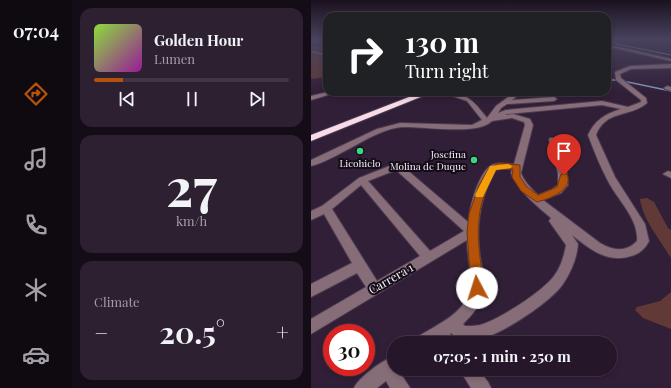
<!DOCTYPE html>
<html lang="en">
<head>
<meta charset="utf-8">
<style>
  :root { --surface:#251729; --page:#2d2031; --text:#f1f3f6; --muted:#a39fa8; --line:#423646; --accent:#b45309 }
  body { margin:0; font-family:"Playfair Display",serif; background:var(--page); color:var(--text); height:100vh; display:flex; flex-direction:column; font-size:15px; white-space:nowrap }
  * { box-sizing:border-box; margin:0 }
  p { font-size:13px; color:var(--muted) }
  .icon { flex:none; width:22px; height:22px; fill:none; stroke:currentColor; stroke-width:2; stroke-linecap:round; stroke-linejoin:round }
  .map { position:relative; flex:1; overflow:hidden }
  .details { display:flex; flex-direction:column; gap:8px; padding:8px; background:#140d17; width:239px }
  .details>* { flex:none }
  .banner { position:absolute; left:12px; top:12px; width:288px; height:84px; border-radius:12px; box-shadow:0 2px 6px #0003,0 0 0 1px var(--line); background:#202124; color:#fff; overflow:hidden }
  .speed { position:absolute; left:12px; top:324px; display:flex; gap:8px; font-size:20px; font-weight:700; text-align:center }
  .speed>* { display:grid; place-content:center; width:52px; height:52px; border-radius:50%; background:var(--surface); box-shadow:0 2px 6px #0003,0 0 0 1px var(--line); line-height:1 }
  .speed .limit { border:6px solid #d22; background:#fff; color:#111 }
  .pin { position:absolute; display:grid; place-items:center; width:34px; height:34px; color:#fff; margin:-41px -17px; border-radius:50% 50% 50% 0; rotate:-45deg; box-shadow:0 0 4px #0007 }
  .pin .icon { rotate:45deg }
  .me { position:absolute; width:44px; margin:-22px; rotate:355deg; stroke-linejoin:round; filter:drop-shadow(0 0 3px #0008) }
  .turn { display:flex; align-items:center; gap:14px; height:84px; padding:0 16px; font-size:18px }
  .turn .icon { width:52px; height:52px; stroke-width:2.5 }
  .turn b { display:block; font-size:28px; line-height:34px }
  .big { font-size:30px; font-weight:700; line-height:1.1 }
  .details .card { flex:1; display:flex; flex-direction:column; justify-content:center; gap:6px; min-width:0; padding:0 14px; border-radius:12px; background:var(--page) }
  .details .dial { align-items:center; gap:0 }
  .dial b { font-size:52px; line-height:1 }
  .song { display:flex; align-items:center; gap:12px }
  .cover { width:48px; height:48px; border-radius:6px; background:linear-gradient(135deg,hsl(90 70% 55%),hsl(300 70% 35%)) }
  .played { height:4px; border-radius:2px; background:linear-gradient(90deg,var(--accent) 15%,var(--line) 15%) }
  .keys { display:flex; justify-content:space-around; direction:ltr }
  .heat { display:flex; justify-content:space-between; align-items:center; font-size:22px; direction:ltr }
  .trip { position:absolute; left:76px; top:336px; width:230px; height:40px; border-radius:20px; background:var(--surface); box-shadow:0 2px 6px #0003,0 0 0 1px var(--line); font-weight:700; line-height:40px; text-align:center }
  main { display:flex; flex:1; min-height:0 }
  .tabs { display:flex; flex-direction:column; width:72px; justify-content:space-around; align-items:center; background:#0f0910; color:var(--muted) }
  .tabs .icon { width:28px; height:28px }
  .tabs .on { color:var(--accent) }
  .tabs b { font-size:18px; color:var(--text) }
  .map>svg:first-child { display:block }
</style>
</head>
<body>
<main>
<nav class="tabs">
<b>07:04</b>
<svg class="icon on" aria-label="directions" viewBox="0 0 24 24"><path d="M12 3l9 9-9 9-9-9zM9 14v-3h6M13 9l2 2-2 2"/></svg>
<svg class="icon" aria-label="music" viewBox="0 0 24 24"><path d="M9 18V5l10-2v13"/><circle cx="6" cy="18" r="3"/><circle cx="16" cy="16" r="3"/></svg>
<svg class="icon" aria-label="phone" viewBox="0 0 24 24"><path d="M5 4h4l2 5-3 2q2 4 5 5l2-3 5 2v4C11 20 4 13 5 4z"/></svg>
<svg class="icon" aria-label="climate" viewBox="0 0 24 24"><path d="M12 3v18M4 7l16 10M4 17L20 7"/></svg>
<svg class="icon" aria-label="car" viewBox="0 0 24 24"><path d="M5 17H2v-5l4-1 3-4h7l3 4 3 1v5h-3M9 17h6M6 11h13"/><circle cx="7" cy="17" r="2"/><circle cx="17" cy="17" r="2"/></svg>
</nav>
<section class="details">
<div class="card">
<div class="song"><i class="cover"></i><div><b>Golden Hour</b><p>Lumen</p></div></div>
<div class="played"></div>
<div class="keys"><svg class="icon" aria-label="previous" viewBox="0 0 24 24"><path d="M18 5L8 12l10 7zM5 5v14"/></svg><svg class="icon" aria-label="pause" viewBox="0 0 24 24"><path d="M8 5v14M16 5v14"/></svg><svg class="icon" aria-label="next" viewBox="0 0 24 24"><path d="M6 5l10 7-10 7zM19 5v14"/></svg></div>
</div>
<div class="card dial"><b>27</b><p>km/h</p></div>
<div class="card"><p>Climate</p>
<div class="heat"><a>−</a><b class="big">20.5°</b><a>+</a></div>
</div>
</section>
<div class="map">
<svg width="360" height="388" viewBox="0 0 360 388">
  <rect width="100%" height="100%" fill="#311f37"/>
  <path fill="#613937" d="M 0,45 L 16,47 L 16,77 L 0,79 Z
    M 336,198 L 343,202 L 357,228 L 360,230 L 360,258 C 349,240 332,220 329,199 Z
    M 360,292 L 360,329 L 332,318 L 324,310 L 326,307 L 349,301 Z"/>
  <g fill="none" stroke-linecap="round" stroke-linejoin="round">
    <path stroke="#7f97ba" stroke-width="1" d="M 296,42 L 360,55
      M 0,51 L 16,56"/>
    <path stroke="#7f97ba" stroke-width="1.5" d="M 296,80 L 307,80
      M 312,81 L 360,91"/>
    <defs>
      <path id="minor" d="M 0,40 L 16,43 L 16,45 L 0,42 Z
        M 304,46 L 360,59 L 360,61 L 304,48 L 296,49 L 296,47 Z
        M 360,64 L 360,68 L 320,69 L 309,74 L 310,78 L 335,98 L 336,103 C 319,118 295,109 285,135 L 304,177 L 334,224 L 338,241 C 334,249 328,254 320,256 C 296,264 278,248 261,235 L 267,244 C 266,258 260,272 252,284 C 240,302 187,337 166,340 C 155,342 148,340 140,333 L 139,334 L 144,343 L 104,343 L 106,337 C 126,325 159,311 160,284 C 160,270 156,255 156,240 L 0,334 L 0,319 L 55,287 L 46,273 L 0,297 L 0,284 L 41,263 L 13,214 L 0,220 L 0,211 L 11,206 L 48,178 L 86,163 L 89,164 L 157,222 C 159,206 166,178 178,167 C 184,161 196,164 203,164 L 214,125 L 213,122 L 201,118 L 181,121 C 166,136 113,126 91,127 C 63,129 28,159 0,166 L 0,160 L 66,129 L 89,123 L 161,125 L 171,120 L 156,101 L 130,92 C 155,92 162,100 176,118 L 185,106 L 204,92 L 211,92 L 201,100 L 243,97 L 246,99 L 243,101 L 196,104 L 190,108 L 187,113 L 195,110 L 291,101 L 317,107 L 330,102 L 330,100 L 305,80 L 304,72 L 319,66 ZM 291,105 L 310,109 C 294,114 284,120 277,135 C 283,151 289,166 297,181 C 306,199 328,219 326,241 C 315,253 301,250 289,243 L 232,200 L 250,193 L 257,185 L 255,166 L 245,138 L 239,138 L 238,140 L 247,173 L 247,185 L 240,190 L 227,195 C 220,188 213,182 210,173 L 222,125 L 219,119 L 202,114 L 194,115 L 196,114 ZM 189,169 L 201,169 L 200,173 C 208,192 225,205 240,218 L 238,221 L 255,245 C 253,256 250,267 243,276 C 231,292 189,319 169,325 C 164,326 159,326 154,326 L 152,324 C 161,315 169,306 172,293 C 175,281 171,269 169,256 C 165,226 169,196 185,170 ZM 85,170 L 153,231 L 119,251 L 57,181 ZM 50,185 L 109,256 L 66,281 L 21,209 Z
        M 356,86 L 360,87 L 360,91 L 354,89 L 353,88 Z
        M 17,92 L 27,92 L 0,100 L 0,96 Z
        M 357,171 L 360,172 L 360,178 L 352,174 Z
        M 83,356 L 83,369 L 89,369 L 88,371 L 99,388 L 79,388 L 75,381 L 66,388 L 43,388 C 48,377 72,360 83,356 Z
        M 148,369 L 167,369 L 177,382 L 180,388 L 160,388 Z"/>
      <path id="highway" d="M 111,92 L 122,92 L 0,141 L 0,135 Z"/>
    </defs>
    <use href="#minor" stroke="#4d3c53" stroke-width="2"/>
    <use href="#highway" stroke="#4d3c53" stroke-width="2"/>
    <use href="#minor" fill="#876d78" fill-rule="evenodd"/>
    <use href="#highway" fill="#f7dce7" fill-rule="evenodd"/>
  </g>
  <linearGradient id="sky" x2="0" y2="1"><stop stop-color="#1b111e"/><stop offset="0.42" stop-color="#48425e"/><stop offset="1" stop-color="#48425e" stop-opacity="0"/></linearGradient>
  <rect width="360" height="93" fill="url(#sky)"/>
  <path fill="#b45309" stroke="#753606" d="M 188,163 L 209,165 L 209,177 L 216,187 L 227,195 L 246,187 L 250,174 L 256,174 C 263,190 238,199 226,202 L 210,191 L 201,177 L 202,169 L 185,169 C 160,213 167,241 173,288 L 171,292 L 166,294 L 162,292 L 160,288 L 156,232 L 158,214 L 168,185 L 178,168 Z"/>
  <path fill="#f59e0b" d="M 197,164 L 201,166 L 200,168 L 185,170 L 172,197 L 165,197 L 164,195 L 179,166 Z"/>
  <g fill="#39d87f" stroke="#140d17" stroke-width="1.5">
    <circle cx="49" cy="151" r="4"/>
    <circle cx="163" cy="160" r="4"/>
  </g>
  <g text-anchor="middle" stroke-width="4" stroke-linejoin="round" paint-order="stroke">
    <g font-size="10" fill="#f8edfc" stroke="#140d17" text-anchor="end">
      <text x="155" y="158">Josefina<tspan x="155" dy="12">Molina de Duque</tspan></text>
      <text x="49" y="167" text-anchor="middle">Licohielo</text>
    </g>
    <g font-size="12" fill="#f8edfc" stroke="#140d17">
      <text transform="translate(80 279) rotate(-30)" y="4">Carrera 1</text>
    </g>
  </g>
</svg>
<div class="speed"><div class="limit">30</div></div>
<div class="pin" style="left:253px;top:175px;background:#d93025"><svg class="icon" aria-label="arrive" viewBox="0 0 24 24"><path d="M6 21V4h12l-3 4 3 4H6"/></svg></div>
<svg class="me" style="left:166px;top:288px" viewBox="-20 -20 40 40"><circle r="19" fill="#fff"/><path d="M0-13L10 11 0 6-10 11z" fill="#b45309"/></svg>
<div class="trip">07:05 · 1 min · 250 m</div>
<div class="banner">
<div class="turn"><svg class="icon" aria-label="right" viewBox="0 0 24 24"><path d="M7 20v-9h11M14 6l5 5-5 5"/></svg><div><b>130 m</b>Turn right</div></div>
</div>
</div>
</main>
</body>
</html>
